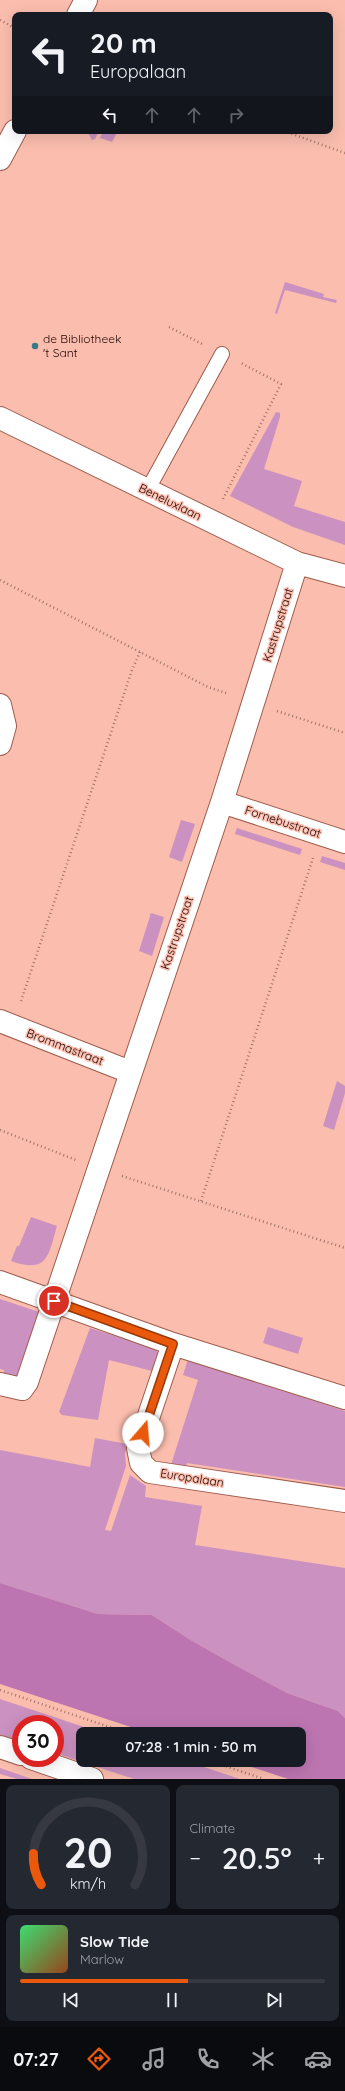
<!DOCTYPE html>
<html lang="en">
<head>
<meta charset="utf-8">
<style>
  :root { --surface:#171b24; --page:#242831; --text:#f1f3f6; --muted:#9ea1a6; --line:#363941; --accent:#ea580c }
  body { margin:0; font-family:Quicksand,sans-serif; background:var(--page); color:var(--text); height:100vh; display:flex; flex-direction:column; font-size:15px; white-space:nowrap }
  * { box-sizing:border-box; margin:0 }
  p { font-size:13px; color:var(--muted) }
  .icon { flex:none; width:22px; height:22px; fill:none; stroke:currentColor; stroke-width:2; stroke-linecap:round; stroke-linejoin:round }
  .map { position:relative; height:1779px; overflow:hidden }
  .details { display:flex; flex-direction:column; gap:6px; padding:6px; background:#0d0f14; flex:1 }
  .details>* { flex:none }
  .banner { position:absolute; left:12px; top:12px; width:321px; height:122px; border-radius:8px; box-shadow:0 4px 16px #0002; background:#171b24; color:var(--text); overflow:hidden }
  .speed { position:absolute; left:12px; top:1715px; display:flex; gap:8px; font-size:20px; font-weight:700; text-align:center }
  .speed>* { display:grid; place-content:center; width:52px; height:52px; border-radius:50%; background:var(--surface); box-shadow:0 4px 16px #0002; line-height:1 }
  .speed .limit { border:6px solid #d22; background:#fff; color:#111 }
  .pin { position:absolute; display:grid; place-items:center; width:34px; height:34px; color:#fff; margin:-17px; border:2px solid #fff; border-radius:50%; box-shadow:0 1px 4px #0007 }
  .me { position:absolute; width:44px; margin:-22px; rotate:18deg; stroke-linejoin:round; filter:drop-shadow(0 0 3px #0008) }
  .turn { display:flex; align-items:center; gap:14px; height:84px; padding:0 12px; font-size:18px }
  .turn .icon { width:52px; height:52px; stroke-width:2.5 }
  .turn b { display:block; font-size:28px; line-height:34px }
  .lanes { display:flex; align-items:center; height:38px; padding:0 12px; background:#0003; justify-content:center; gap:20px; direction:ltr }
  .lanes .off { opacity:.35 }
  .big { font-size:30px; font-weight:600; line-height:1.1 }
  .details .widget { flex:1; display:flex; flex-direction:column; justify-content:center; gap:6px; min-width:0; padding:0 14px; border-radius:8px; background:var(--page) }
  .details .dial { align-items:center; gap:0 }
  .dial svg { height:104px; overflow:visible; fill:none; stroke:var(--line); stroke-width:7; stroke-linecap:round; text-anchor:middle }
  .dial text { fill:var(--text); stroke:none }
  .song { display:flex; align-items:center; gap:12px }
  .cover { width:48px; height:48px; border-radius:6px; background:linear-gradient(135deg,hsl(140 70% 55%),hsl(20 70% 35%)) }
  .played { height:4px; border-radius:2px; background:linear-gradient(90deg,var(--accent) 55%,var(--line) 55%) }
  .keys { display:flex; justify-content:space-around; direction:ltr }
  .heat { display:flex; justify-content:space-between; align-items:center; font-size:22px; direction:ltr }
  .details .tiles { flex:1; display:grid; gap:6px; grid-template-columns:1fr 1fr }
  .widget:last-child { grid-column:span 2 }
  .trip { position:absolute; left:76px; top:1727px; width:230px; height:40px; border-radius:8px; background:var(--surface); box-shadow:0 4px 16px #0002; font-weight:600; line-height:40px; text-align:center }
  .dock { display:flex; height:64px; justify-content:space-around; align-items:center; background:#090b0e; color:var(--muted) }
  .dock .icon { width:28px; height:28px }
  .dock .active { color:var(--accent) }
  .dock b { font-size:18px; color:var(--text) }
  .map>svg:first-child { display:block }
</style>
</head>
<body>
<div class="map">
<svg width="345" height="1779" viewBox="0 0 345 1779">
  <rect width="100%" height="100%" fill="#fabdae"/>
  <path fill="#cb91c0" d="M 87,131 L 99,131 L 95,139 L 92,140 Z
    M 103,131 L 118,131 L 112,142 L 100,138 Z
    M 285,282 L 324,294 L 323,297 L 337,300 L 336,303 L 285,290 L 277,314 L 275,313 Z
    M 276,412 L 280,413 L 280,417 L 264,469 L 302,481 L 294,506 L 345,522 L 345,545 L 293,527 L 230,496 Z
    M 181,820 L 195,824 L 182,862 L 169,857 Z
    M 237,828 L 302,849 L 300,855 L 235,834 Z
    M 322,856 L 345,863 L 345,870 L 320,862 Z
    M 151,913 L 164,917 L 152,956 L 139,951 Z
    M 337,1081 L 345,1086 L 345,1093 L 334,1130 L 323,1126 Z
    M 31,1217 L 57,1226 C 48,1256 48,1274 11,1261 L 17,1246 L 19,1246 Z
    M 0,1299 L 39,1312 L 19,1377 L 3,1377 L 4,1370 L 0,1369 Z
    M 268,1327 L 303,1338 L 298,1354 L 263,1343 Z
    M 90,1328 L 154,1348 L 159,1353 L 156,1372 L 109,1360 L 98,1420 L 62,1415 L 59,1412 Z
    M 188,1359 L 345,1411 L 345,1487 L 187,1463 L 185,1469 L 170,1468 L 198,1380 L 183,1375 Z
    M 95,1438 L 127,1444 L 125,1454 L 126,1466 L 105,1530 L 111,1531 L 130,1475 L 146,1486 L 145,1497 L 202,1506 L 195,1545 L 345,1568 L 345,1718 L 338,1711 L 287,1693 L 233,1664 L 189,1639 L 152,1615 L 98,1614 L 0,1583 L 0,1450 L 90,1467 Z
    M 0,1699 L 105,1734 L 83,1734 L 83,1760 L 183,1760 L 240,1779 L 134,1779 L 55,1753 L 55,1724 L 21,1724 L 21,1742 L 0,1735 Z
    M 0,1768 L 32,1779 L 17,1779 L 0,1774 Z"/>
  <path fill="#bc75b0" d="M 0,1583 L 98,1614 L 152,1615 L 189,1639 L 233,1664 L 287,1693 L 338,1711 L 345,1718 L 345,1779 L 288,1779 L 230,1760 L 299,1760 L 299,1734 L 152,1734 L 0,1684 Z"/>
  <g fill="none" stroke-linecap="round" stroke-linejoin="round">
    <defs>
      <path id="service" d="M 147,491 L 222,354"/>
      <path id="minor" d="M 78,15 L 86,0
        M 0,159 L 15,131
        M 0,418 L 297,563 L 345,576
        M 0,705 L 5,726 L 0,744
        M 222,802 L 345,842
        M 0,1021 L 130,1072
        M 0,1282 L 173,1344 L 345,1398
        M 173,1344 L 138,1448 L 141,1463 L 150,1472 L 345,1501
        M 0,1384 L 22,1389 L 27,1382 L 222,802 L 297,563"/>
      <path id="tertiary" d="M 0,1747 L 21,1754
        M 31,1758 L 92,1779"/>
    </defs>
    <use href="#service" stroke="#9f5c4c" stroke-width="16"/>
    <use href="#minor" stroke="#9f5c4c" stroke-width="24"/>
    <use href="#tertiary" stroke="#9f5c4c" stroke-width="24"/>
    <path stroke="#a3746a" stroke-width="2.5" stroke-dasharray="1 3" stroke-linecap="butt" d="M 0,20 L 15,28
      M 284,131 L 345,153
      M 169,327 L 204,345
      M 223,499 L 281,384 L 241,363
      M 0,580 L 208,687 L 229,694
      M 277,711 L 345,733
      M 21,1001 L 132,670 L 140,652
      M 0,1130 L 76,1160
      M 122,1176 L 345,1248
      M 201,1201 L 313,858
      M 0,1690 L 130,1734
      M 207,1760 L 264,1779"/>
    <use href="#service" stroke="#fff" stroke-width="14"/>
    <use href="#minor" stroke="#fff" stroke-width="22"/>
    <use href="#tertiary" stroke="#fff" stroke-width="22"/>
  </g>
  <g fill="none" stroke-linecap="round" stroke-linejoin="round">
    <defs>
      <path id="route" d="M 54,1301 L 173,1344 L 143,1433"/>
    </defs>
    <use href="#route" stroke="#983908" stroke-width="10"/>
    <use href="#route" stroke="#ea580c" stroke-width="7"/>
  </g>
  <circle fill="#357a88" stroke="#fabdae" stroke-width="1.5" cx="35" cy="346" r="4"/>
  <g text-anchor="middle" stroke-width="3" stroke-linejoin="round" paint-order="stroke">
    <g font-size="12" fill="#200603" stroke="#fabdae" text-anchor="start">
      <text x="43" y="343">de Bibliotheek<tspan x="43" dy="14">'t Sant</tspan></text>
    </g>
    <g font-size="12" fill="#200603" stroke="#fabdae">
      <text transform="translate(170 502) rotate(26)" y="4">Beneluxlaan</text>
      <text transform="translate(278 625) rotate(-73)" y="4">Kastrupstraat</text>
      <text transform="translate(283 822) rotate(18)" y="4">Fornebustraat</text>
      <text transform="translate(177 933) rotate(-71)" y="4">Kastrupstraat</text>
      <text transform="translate(65 1047) rotate(21)" y="4">Brommastraat</text>
      <text transform="translate(192 1478) rotate(9)" y="4">Europalaan</text>
    </g>
  </g>
</svg>
<div class="speed"><div class="limit">30</div></div>
<div class="pin" style="left:54px;top:1301px;background:#d93025"><svg class="icon" aria-label="arrive" viewBox="0 0 24 24"><path d="M6 21V4h12l-3 4 3 4H6"/></svg></div>
<svg class="me" style="left:143px;top:1433px" viewBox="-20 -20 40 40"><circle r="19" fill="#fff"/><path d="M0-13L10 11 0 6-10 11z" fill="#ea580c"/></svg>
<div class="trip">07:28 · 1 min · 50 m</div>
<div class="banner">
<div class="turn"><svg class="icon" aria-label="left" viewBox="0 0 24 24"><path d="M17 20v-9H6M10 6l-5 5 5 5"/></svg><div><b>20 m</b>Europalaan</div></div>
<div class="lanes"><svg class="icon" aria-label="left" viewBox="0 0 24 24"><path d="M17 20v-9H6M10 6l-5 5 5 5"/></svg><svg class="icon off" aria-label="ahead" viewBox="0 0 24 24"><path d="M12 20V5M6 11l6-6 6 6"/></svg><svg class="icon off" aria-label="ahead" viewBox="0 0 24 24"><path d="M12 20V5M6 11l6-6 6 6"/></svg><svg class="icon off" aria-label="right" viewBox="0 0 24 24"><path d="M7 20v-9h11M14 6l5 5-5 5"/></svg></div>
</div>
</div>
<section class="details">
<div class="tiles">
<div class="widget dial"><svg viewBox="0 0 100 80">
<path d="M14 69A42 42 0 1 1 86 69"/>
<path d="M14 69A42 42 0 0 1 8 45" stroke="#ea580c"/>
<text x="50" y="56" font-size="32" font-weight="700">20</text>
<text x="50" y="72" font-size="11">km/h</text>
</svg></div>
<div class="widget"><p>Climate</p>
<div class="heat"><a>−</a><b class="big">20.5°</b><a>+</a></div>
</div>
<div class="widget">
<div class="song"><i class="cover"></i><div><b>Slow Tide</b><p>Marlow</p></div></div>
<div class="played"></div>
<div class="keys"><svg class="icon" aria-label="previous" viewBox="0 0 24 24"><path d="M18 5L8 12l10 7zM5 5v14"/></svg><svg class="icon" aria-label="pause" viewBox="0 0 24 24"><path d="M8 5v14M16 5v14"/></svg><svg class="icon" aria-label="next" viewBox="0 0 24 24"><path d="M6 5l10 7-10 7zM19 5v14"/></svg></div>
</div>
</div>
</section>
<nav class="dock">
<b>07:27</b>
<svg class="icon active" aria-label="directions" viewBox="0 0 24 24"><path d="M12 3l9 9-9 9-9-9zM9 14v-3h6M13 9l2 2-2 2"/></svg>
<svg class="icon" aria-label="music" viewBox="0 0 24 24"><path d="M9 18V5l10-2v13"/><circle cx="6" cy="18" r="3"/><circle cx="16" cy="16" r="3"/></svg>
<svg class="icon" aria-label="phone" viewBox="0 0 24 24"><path d="M5 4h4l2 5-3 2q2 4 5 5l2-3 5 2v4C11 20 4 13 5 4z"/></svg>
<svg class="icon" aria-label="climate" viewBox="0 0 24 24"><path d="M12 3v18M4 7l16 10M4 17L20 7"/></svg>
<svg class="icon" aria-label="car" viewBox="0 0 24 24"><path d="M5 17H2v-5l4-1 3-4h7l3 4 3 1v5h-3M9 17h6M6 11h13"/><circle cx="7" cy="17" r="2"/><circle cx="17" cy="17" r="2"/></svg>
</nav>
</body>
</html>
